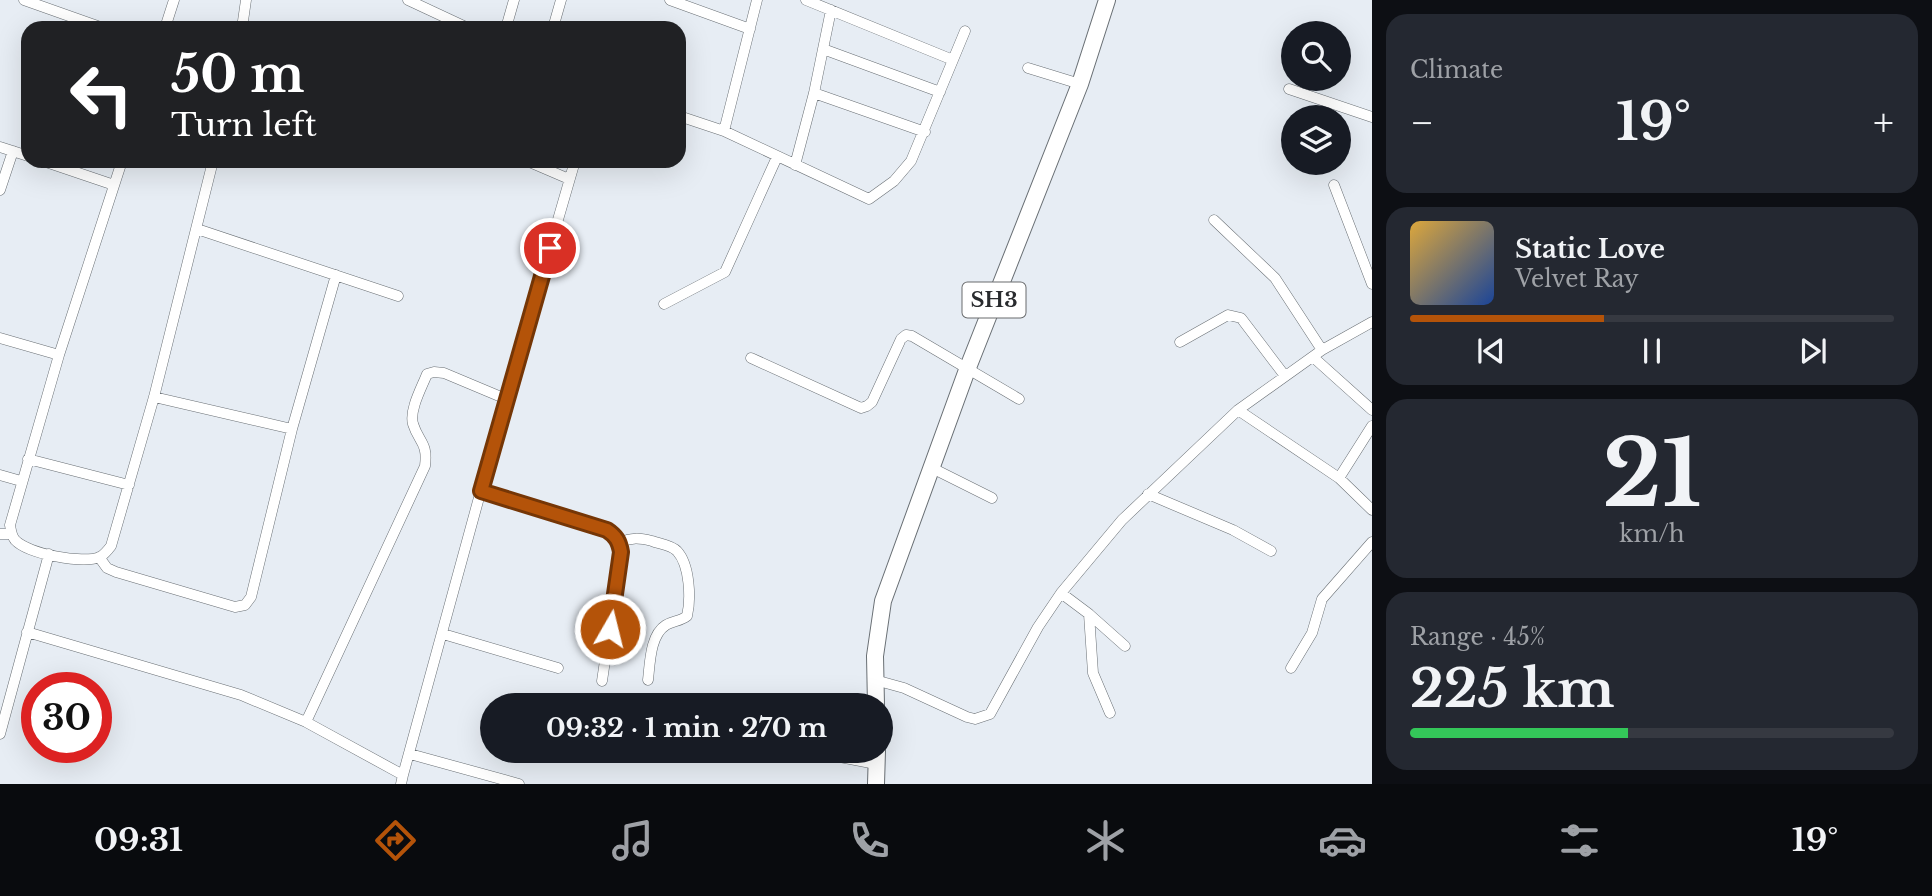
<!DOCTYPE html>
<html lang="en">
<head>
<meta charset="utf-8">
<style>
  :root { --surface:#171b24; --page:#242831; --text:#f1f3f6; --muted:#9ea1a6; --line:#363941; --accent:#b45309 }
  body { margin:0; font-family:"Libre Baskerville",serif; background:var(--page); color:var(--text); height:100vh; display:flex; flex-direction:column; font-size:26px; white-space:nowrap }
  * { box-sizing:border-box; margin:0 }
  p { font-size:23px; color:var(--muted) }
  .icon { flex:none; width:38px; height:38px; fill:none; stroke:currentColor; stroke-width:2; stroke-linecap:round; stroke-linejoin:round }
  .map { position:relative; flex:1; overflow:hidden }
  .side { display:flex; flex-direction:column; gap:14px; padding:14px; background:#0d0f14; width:560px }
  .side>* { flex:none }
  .top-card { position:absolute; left:21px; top:21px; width:665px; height:147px; border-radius:21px; box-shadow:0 7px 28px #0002; background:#202124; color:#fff; overflow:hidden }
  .controls { position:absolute; left:1281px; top:21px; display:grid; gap:14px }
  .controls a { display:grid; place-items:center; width:70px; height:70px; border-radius:50%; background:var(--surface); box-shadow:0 7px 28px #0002; font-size:35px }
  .speed { position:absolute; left:21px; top:672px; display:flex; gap:14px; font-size:35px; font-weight:700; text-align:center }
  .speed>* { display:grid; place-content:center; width:91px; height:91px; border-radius:50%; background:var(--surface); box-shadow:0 7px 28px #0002; line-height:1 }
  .speed .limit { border:10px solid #d22; background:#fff; color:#111 }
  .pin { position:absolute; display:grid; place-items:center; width:60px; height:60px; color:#fff; margin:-30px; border:4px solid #fff; border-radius:50%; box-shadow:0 2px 7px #0007 }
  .me { position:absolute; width:77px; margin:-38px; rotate:8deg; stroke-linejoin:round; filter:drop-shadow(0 0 5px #0008) }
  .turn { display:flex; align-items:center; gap:24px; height:147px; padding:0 35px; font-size:32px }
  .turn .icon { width:91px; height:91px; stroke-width:2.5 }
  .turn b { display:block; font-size:49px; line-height:60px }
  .big { font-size:52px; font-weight:700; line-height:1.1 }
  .side .widget { flex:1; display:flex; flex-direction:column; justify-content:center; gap:10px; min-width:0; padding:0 24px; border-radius:21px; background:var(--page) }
  .side .dial { align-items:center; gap:0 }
  .dial b { font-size:91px; line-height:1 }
  .song { display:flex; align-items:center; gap:21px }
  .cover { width:84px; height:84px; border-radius:10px; background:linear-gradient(135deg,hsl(40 70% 55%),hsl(220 70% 35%)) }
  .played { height:7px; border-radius:4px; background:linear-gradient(90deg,var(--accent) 40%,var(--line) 40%) }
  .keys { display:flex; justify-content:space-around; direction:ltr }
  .heat { display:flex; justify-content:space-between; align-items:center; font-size:38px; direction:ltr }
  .charge { height:10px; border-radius:5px; background:linear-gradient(90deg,#34c759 45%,var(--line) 0) }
  .trip { position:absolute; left:480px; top:693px; width:413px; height:70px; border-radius:35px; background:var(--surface); box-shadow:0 7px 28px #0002; font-weight:700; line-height:70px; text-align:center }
  .tab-bar { display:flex; height:112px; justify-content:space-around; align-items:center; background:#090b0e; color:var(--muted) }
  .tab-bar .icon { width:49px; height:49px }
  .tab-bar .selected { color:var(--accent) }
  .tab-bar b { font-size:32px; color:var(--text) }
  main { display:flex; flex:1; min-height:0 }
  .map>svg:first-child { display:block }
</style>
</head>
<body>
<main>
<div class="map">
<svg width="1372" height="784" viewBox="0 0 1372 784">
  <rect width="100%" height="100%" fill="#e7edf4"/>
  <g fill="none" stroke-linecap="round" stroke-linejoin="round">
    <defs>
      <path id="street" d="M 24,0 L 103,28
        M 408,0 L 468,28
        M 670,0 L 750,29
        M 806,0 L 953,60
        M 165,28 L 174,0
        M 242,28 L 246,0
        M 506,28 L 514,0
        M 553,28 L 561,0
        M 823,49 L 940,92
        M 1028,68 L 1080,84
        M 1289,89 L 1372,117
        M 814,93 L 925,132
        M 679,116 L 724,131 L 869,199 L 894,181 L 911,161 L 965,31
        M 724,131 L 757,0
        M 0,147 L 28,156
        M 43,161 L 114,185
        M 122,161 L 59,355 L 10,525 C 11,530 11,535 15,540 C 28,554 83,564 100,557 C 105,554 108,550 111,546 L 154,397 L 213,161
        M 527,161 L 569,179
        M 795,165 L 814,93 L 831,10
        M 1334,185 L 1372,284
        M 0,190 L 13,151
        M 1214,220 L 1275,278 L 1322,350
        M 197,229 L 398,296
        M 664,304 L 725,272 L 777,157
        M 0,338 L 59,355
        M 1180,342 L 1228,315 L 1241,318 L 1285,376
        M 1313,357 L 1372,410
        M 751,358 L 861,408 L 867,406 L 872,402 L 901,339 L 906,335 L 912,336 L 1019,399
        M 154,397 L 292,429
        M 1238,410 L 1339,478 L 1372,510
        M 28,459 L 129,485
        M 932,468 L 992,498
        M 0,475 L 21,481
        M 1339,478 L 1372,426
        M 482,491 L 607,530 C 616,536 619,541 621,552 L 602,681
        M 1148,494 L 1233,530 L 1271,551
        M 0,534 L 11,534
        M 620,543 C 631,537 640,538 652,541 C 660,544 671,545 677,551 C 690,565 691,599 687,616 C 681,621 673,621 666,625 C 650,635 650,663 648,680
        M 99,557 L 107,568 L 116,572 L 235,607 L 245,605 L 251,597 L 292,429 L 336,275
        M 1061,593 L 1089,614 L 1125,646
        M 1089,614 L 1093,673 L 1110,713
        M 27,632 L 241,695 L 306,722 L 403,775 L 401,784
        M 443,634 L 558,668
        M 1291,668 L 1312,633 L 1322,599 L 1372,542
        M 875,680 L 904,688 L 967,717 L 975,719 L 990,714 L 1038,627 L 1061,593 L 1122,520 L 1238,410 L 1322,350 L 1372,322
        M 306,722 L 425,466 C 428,442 419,443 413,424 C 409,410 422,387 427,374 L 434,372 L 444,373 L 506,399
        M 0,734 L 49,554
        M 808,751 L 876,764
        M 410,754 L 519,784
        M 403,775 L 506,399 L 575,161"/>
      <path id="primary" d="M 876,705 L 875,656 L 883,601 L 967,370 L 1080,84 L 1107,0
        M 876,784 L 877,751"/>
    </defs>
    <use href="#street" stroke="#696f74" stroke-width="11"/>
    <use href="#primary" stroke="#696f74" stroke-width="18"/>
    <use href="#street" stroke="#fff" stroke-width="10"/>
    <use href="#primary" stroke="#fff" stroke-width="16"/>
  </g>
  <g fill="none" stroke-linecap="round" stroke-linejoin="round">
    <defs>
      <path id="route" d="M 550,248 L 481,491 L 607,530 C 616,536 619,541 621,552 L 610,629"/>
    </defs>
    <use href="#route" stroke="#753606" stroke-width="18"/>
    <use href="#route" stroke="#b45309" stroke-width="12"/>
  </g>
  <g text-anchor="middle" stroke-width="7" stroke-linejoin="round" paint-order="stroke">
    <rect fill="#fff" stroke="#696b6d" stroke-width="2" x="962.5" y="282.5" width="63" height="35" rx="5"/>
    <g font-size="21" font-weight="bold" fill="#292b2e">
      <text x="994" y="307">SH3</text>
    </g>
  </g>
</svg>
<div class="controls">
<a><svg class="icon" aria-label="search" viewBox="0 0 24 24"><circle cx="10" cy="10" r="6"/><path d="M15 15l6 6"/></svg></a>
<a><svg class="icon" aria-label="layers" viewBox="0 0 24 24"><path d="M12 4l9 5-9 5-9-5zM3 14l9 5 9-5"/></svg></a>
</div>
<div class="speed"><div class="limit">30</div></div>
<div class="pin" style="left:550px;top:248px;background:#d93025"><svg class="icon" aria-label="arrive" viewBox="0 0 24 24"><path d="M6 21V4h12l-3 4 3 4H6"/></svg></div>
<svg class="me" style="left:610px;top:629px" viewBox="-20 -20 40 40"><circle r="17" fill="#b45309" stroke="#fff" stroke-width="3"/><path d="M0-11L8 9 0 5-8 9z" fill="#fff"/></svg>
<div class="trip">09:32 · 1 min · 270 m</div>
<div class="top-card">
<div class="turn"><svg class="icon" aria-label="left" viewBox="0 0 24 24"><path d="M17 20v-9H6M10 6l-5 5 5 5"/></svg><div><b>50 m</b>Turn left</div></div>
</div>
</div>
<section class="side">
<div class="widget"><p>Climate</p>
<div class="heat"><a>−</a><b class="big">19°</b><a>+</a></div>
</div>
<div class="widget">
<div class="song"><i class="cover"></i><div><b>Static Love</b><p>Velvet Ray</p></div></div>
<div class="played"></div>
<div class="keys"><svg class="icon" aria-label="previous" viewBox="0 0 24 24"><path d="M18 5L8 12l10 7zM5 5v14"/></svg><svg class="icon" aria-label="pause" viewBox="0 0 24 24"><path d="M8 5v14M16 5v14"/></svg><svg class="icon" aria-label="next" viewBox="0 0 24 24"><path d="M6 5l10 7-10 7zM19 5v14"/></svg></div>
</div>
<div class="widget dial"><b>21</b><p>km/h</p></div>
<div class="widget"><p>Range · 45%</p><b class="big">225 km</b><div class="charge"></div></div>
</section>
</main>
<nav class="tab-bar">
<b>09:31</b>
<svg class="icon selected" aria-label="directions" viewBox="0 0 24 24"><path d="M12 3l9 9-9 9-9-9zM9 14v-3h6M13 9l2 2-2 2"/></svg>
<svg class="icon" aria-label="music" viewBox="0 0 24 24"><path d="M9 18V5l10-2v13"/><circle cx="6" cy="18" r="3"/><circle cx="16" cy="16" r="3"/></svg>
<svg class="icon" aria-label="phone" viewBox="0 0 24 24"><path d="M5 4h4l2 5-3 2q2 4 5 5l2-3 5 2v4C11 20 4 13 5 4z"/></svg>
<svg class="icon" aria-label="climate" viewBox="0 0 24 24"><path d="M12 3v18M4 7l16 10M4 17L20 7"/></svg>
<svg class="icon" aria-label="car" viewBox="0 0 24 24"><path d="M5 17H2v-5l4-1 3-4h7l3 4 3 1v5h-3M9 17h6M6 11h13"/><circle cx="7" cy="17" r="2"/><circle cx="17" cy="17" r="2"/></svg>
<svg class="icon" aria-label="filters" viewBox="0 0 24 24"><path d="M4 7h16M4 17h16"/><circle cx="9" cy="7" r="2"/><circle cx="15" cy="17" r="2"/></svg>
<b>19°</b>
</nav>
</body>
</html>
